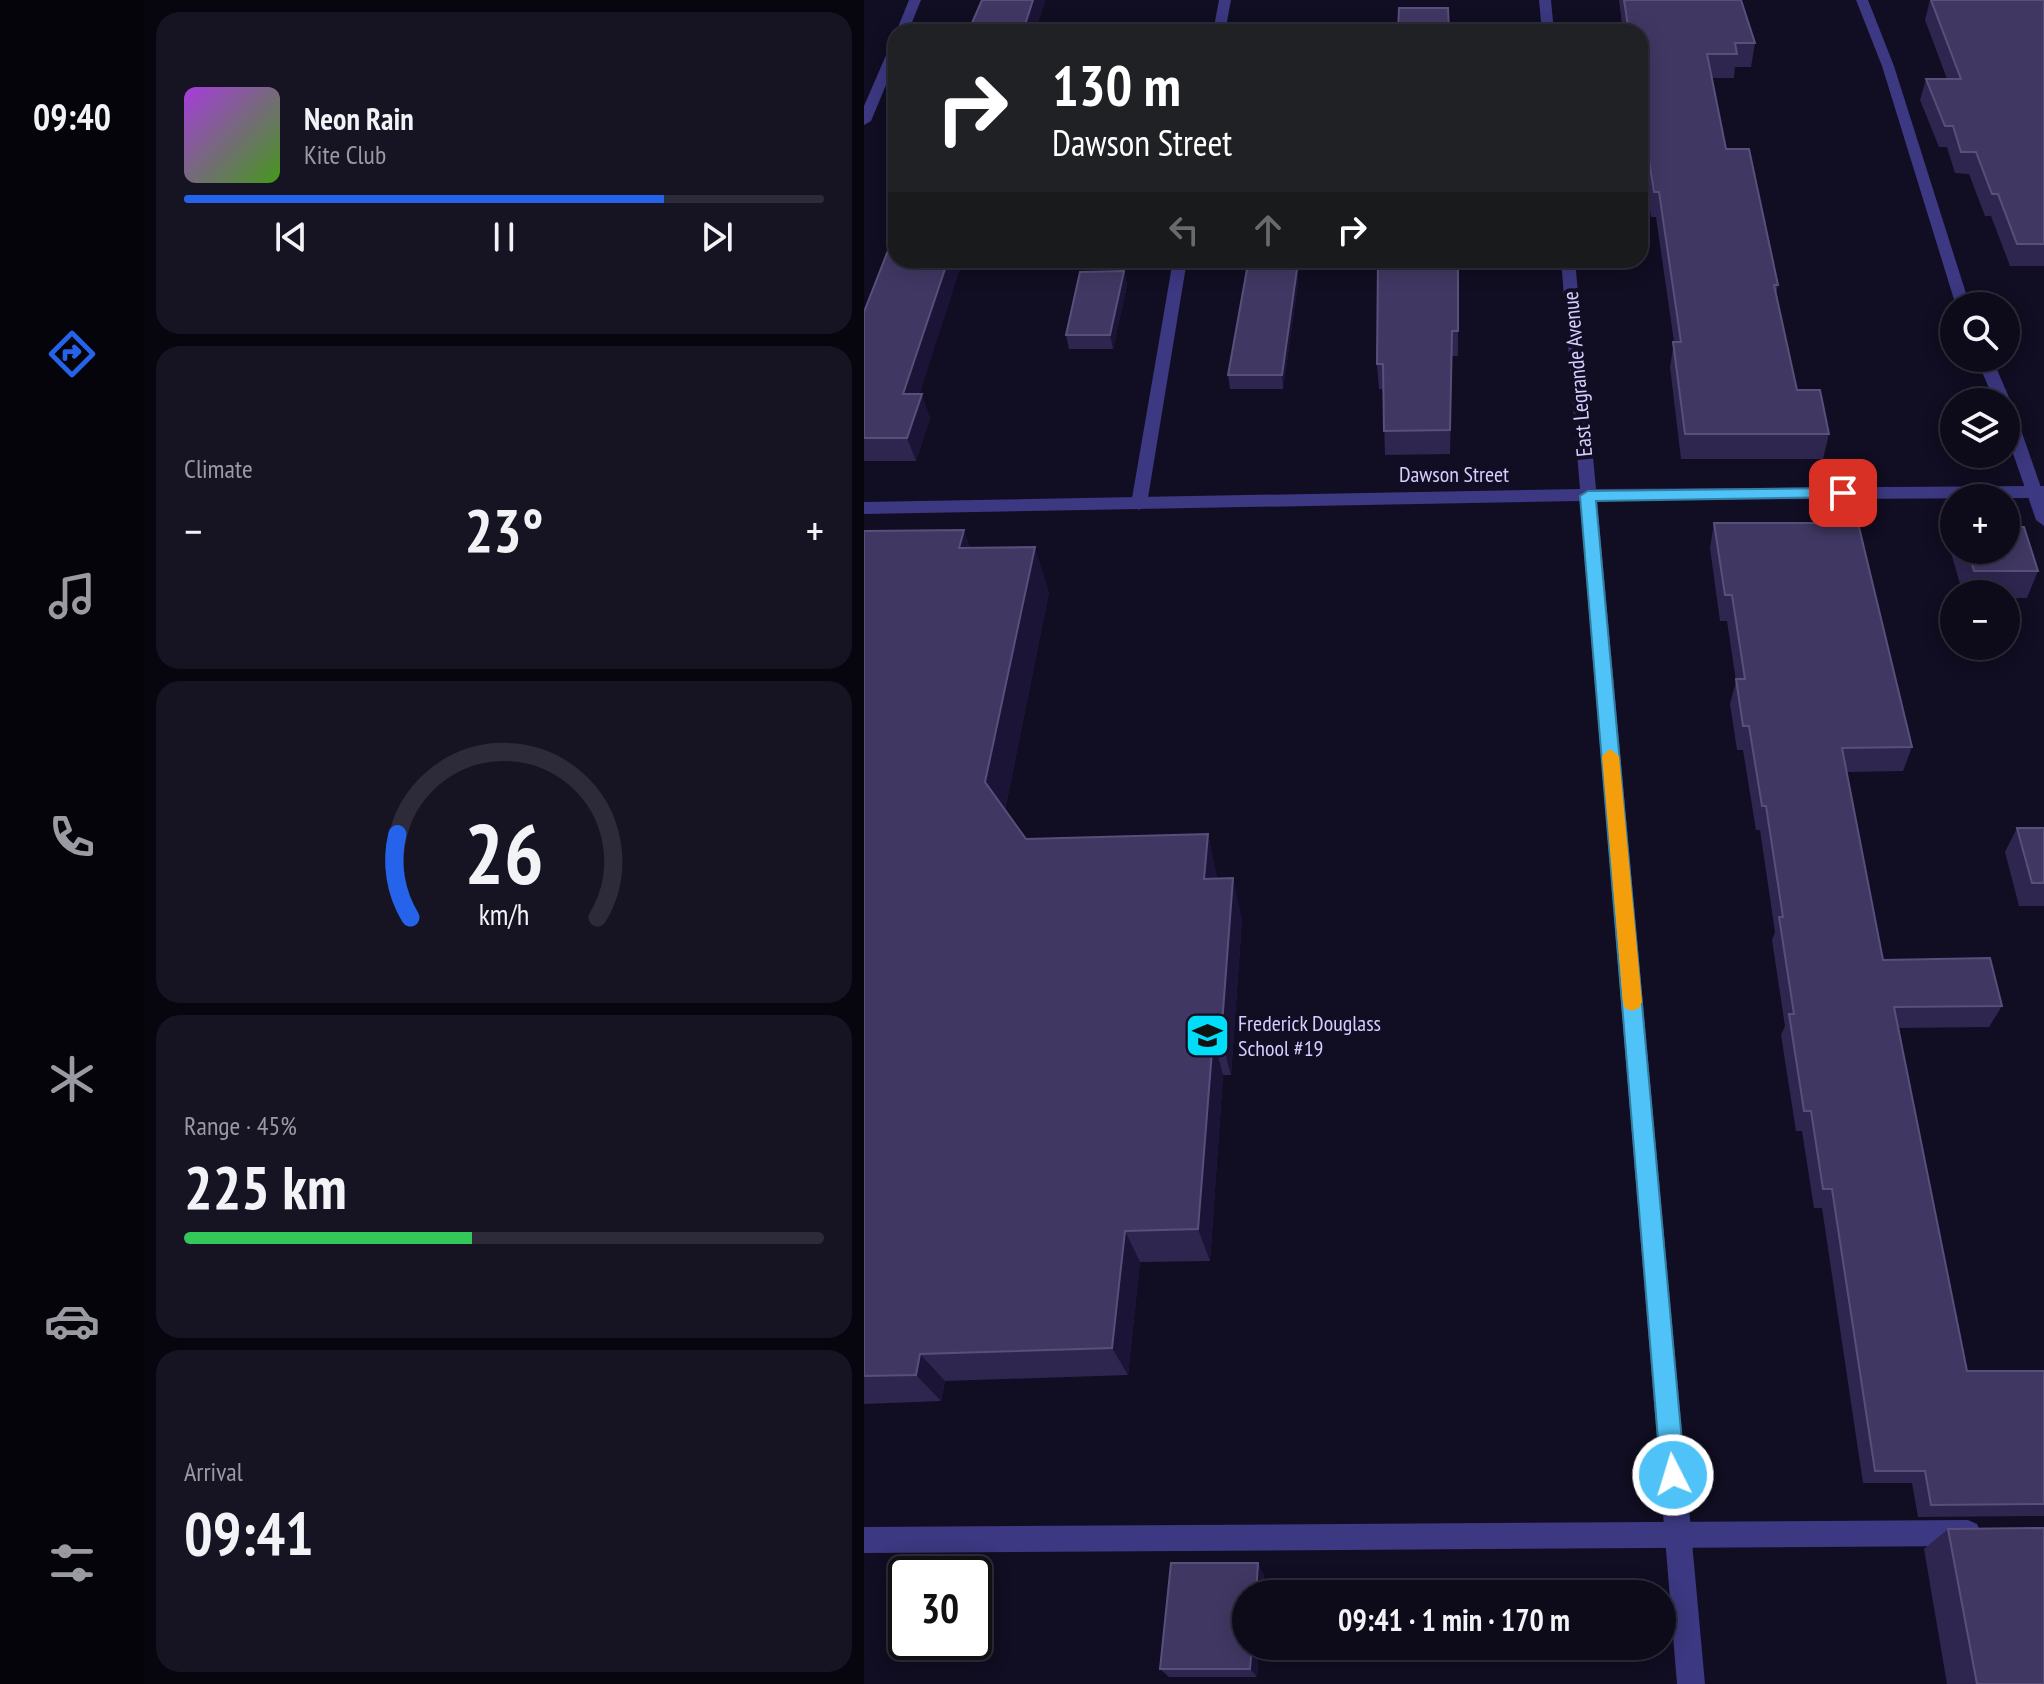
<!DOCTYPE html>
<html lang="en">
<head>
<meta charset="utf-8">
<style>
  :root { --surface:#0d0a1a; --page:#161323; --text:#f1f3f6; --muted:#9a9aa2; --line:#2d2b39; --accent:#2563eb }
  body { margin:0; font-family:"PT Sans Narrow",sans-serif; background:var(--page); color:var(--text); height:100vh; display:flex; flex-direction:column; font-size:30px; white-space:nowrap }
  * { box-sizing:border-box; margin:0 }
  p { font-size:26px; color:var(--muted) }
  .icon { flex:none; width:44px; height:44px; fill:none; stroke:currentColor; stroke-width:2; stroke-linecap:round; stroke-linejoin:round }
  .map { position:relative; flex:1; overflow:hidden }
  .details { display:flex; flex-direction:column; gap:12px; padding:12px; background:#07060e; width:720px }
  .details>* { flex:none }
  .banner { position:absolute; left:24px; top:24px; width:760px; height:244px; border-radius:24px; box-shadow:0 4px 20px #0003,0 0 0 2px var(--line); background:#202124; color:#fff; overflow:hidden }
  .fabs { position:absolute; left:1076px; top:292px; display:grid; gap:16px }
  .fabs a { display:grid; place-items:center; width:80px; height:80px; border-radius:50%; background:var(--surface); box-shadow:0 4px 20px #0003,0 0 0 2px var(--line); font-size:40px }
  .speed { position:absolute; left:24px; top:1556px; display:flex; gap:16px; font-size:40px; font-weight:700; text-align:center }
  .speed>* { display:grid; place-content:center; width:104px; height:104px; border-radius:50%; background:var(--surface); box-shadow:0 4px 20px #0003,0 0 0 2px var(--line); line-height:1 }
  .speed .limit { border:4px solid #111; border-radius:12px; background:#fff; color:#111 }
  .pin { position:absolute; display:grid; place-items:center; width:68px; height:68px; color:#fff; margin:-34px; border-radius:16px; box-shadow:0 4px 12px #0006 }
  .me { position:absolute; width:88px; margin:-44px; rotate:355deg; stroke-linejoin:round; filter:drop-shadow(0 0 6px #0008) }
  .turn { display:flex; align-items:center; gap:28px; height:168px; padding:0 32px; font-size:36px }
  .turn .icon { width:104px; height:104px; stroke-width:2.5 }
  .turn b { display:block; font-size:56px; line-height:68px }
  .lanes { display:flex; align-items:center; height:76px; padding:0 32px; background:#0003; justify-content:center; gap:40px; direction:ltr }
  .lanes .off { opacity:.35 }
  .big { font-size:60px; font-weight:700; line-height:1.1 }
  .details .tile { flex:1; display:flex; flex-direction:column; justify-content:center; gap:12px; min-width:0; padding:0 28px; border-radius:24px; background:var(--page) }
  .details .dial { align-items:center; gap:0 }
  .dial svg { height:208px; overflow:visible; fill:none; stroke:var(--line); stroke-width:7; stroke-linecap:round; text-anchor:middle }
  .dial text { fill:var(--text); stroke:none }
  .song { display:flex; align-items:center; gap:24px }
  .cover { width:96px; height:96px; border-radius:12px; background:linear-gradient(135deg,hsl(280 70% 55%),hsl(100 70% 35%)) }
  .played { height:8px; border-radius:4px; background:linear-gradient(90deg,var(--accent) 75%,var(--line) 75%) }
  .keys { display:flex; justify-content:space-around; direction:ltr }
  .heat { display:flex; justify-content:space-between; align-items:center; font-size:44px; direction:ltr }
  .charge { height:12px; border-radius:6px; background:linear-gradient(90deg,#34c759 45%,var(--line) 0) }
  .trip { position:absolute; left:368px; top:1580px; width:444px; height:80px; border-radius:40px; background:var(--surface); box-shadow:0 4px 20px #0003,0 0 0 2px var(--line); font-weight:700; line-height:80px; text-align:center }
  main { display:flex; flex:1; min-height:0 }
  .tabs { display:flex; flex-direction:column; width:144px; justify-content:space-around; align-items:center; background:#05040a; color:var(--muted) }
  .tabs .icon { width:56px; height:56px }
  .tabs .active { color:var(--accent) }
  .tabs b { font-size:36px; color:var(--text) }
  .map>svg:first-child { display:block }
</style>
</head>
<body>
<main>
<nav class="tabs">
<b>09:40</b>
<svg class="icon active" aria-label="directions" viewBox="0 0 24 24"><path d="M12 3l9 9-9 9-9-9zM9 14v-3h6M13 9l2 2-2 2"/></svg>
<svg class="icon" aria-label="music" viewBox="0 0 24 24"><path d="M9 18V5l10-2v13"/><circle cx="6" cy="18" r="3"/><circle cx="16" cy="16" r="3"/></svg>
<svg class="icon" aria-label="phone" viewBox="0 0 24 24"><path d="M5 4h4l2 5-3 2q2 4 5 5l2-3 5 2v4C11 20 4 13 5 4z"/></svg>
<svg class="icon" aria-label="climate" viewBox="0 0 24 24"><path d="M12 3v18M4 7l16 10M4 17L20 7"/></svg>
<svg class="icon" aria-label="car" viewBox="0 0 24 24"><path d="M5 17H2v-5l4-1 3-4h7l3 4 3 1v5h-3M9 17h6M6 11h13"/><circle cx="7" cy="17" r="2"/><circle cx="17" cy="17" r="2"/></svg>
<svg class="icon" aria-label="filters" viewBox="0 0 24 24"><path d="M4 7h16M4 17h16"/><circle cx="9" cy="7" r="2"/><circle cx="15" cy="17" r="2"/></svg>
</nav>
<section class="details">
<div class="tile">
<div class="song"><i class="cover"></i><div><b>Neon Rain</b><p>Kite Club</p></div></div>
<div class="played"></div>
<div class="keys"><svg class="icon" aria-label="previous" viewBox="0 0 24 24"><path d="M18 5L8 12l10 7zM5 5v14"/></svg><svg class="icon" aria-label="pause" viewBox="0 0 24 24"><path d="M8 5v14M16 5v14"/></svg><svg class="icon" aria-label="next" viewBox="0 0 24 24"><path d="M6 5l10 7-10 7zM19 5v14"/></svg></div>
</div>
<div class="tile"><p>Climate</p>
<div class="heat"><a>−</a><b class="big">23°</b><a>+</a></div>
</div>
<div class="tile dial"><svg viewBox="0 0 100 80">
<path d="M14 69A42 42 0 1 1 86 69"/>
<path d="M14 69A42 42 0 0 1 9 37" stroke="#2563eb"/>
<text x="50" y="56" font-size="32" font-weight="700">26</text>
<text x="50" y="72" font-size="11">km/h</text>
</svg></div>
<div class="tile"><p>Range · 45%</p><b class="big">225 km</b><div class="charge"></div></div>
<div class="tile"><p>Arrival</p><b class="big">09:41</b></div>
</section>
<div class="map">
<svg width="1180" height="1684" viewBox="0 0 1180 1684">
  <rect width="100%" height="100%" fill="#110d22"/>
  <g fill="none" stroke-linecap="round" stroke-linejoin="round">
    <path fill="#3c3881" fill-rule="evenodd" d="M 355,0 L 367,0 L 361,32 L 349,32 Z
      M 992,0 L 1004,0 L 1030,66 L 1106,306 L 1092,306 L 1018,66 Z
      M 309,260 L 323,260 L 283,504 L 275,510 L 267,504 Z
      M 1112,358 L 1128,358 L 1147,402 L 1144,406 L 1150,410 L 1180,496 L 1180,526 L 1172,520 L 1142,433 L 1142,402 L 1131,402 Z
      M 1104,1520 L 1113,1524 L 1117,1533 L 1113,1542 L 1104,1546 L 0,1553 L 0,1527 Z"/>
    <path fill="#3c3881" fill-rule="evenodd" d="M 45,0 L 57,0 L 44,32 L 32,32 Z
      M 675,0 L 687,0 L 690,32 L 678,32 Z
      M 32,42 L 32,61 L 7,121 L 0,125 L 0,106 L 26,46 Z
      M 697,260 L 711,260 L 732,489 L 1180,486 L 1180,498 L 733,500 L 841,1684 L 813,1684 L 716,501 L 0,514 L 0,502 L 716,489 Z"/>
  </g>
  <path fill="#2f2650" d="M 755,0 L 877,0 L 891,43 L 887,67 L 871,67 L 870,78 L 848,78 L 862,149 L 914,285 L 912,295 L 933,390 L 965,434 L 959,459 L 817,459 L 806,367 L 810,342 L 792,217 L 787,217 L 776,144 L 776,32 L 759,32 Z
    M 1066,0 L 1180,0 L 1180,266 L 1146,266 L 1127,216 L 1121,216 L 1105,174 L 1091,173 L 1083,147 L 1075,147 L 1056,100 L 1062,79 L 1083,79 L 1061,20 Z
    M 22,257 L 55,394 L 66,418 L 52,461 L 0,461 L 0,312 Z
    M 215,260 L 266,260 L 266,262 L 216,262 Z
    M 594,260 L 594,356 L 588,356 L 586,454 L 521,455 L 519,389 L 515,389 L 513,364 Z
    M 433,269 L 434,283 L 419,389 L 366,389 L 364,375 Z
    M 260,271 L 263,285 L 249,349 L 205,349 L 202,335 Z
    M 850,523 L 1048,747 L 1039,771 L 982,772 L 1019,960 L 1138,1006 L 1125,1027 L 1035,1028 L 1103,1371 L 1180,1504 L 1180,1516 L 1054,1517 L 1048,1483 L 999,1483 L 958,1208 L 950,1208 L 938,1131 L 932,1131 L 917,1035 L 921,1026 L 908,940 L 911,932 L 896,830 L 892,830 L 879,750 L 873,750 L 866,704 L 872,681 L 863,621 L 856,621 L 846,548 Z
    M 0,531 L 106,547 L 185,592 L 141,810 L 162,839 L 344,834 L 353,879 L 378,919 L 367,1075 L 359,1075 L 346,1261 L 276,1262 L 264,1375 L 81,1381 L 77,1401 L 0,1404 Z
    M 1090,546 L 1090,550 L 1142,550 L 1174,571 L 1163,598 L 1142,598 L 1142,594 L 1099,594 L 1087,553 Z
    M 1153,828 L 1180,828 L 1180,906 L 1155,906 L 1141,852 Z
    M 1084,1529 L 1180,1684 L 1083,1684 L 1060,1549 Z
    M 400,1574 L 398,1594 L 382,1594 L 382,1646 L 395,1646 L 393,1677 L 305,1677 L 296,1669 Z"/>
  <path fill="#1b1436" d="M 169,0 L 182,0 L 171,32 L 159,32 Z
    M 84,260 L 99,260 L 48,418 L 39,394 Z
    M 433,269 L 434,283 L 419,389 L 418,375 Z
    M 260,271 L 263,285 L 249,349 L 246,335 Z
    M 58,394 L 66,418 L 52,461 L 43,438 Z
    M 100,530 L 116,576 L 95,548 Z
    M 171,547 L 185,592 L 138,824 L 121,782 Z
    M 344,834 L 353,876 L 350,920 L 340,879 Z
    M 369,878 L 378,919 L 367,1075 L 357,1038 Z
    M 349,1038 L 359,1075 L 346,1261 L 334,1229 Z
    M 261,1231 L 276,1262 L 264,1375 L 248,1348 Z
    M 56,1354 L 81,1381 L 77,1401 L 52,1375 Z
    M 394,1563 L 400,1574 L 398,1594 L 392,1594 Z
    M 388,1646 L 395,1646 L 393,1677 L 386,1669 Z"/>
  <path fill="#403863" stroke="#584f7b" stroke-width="2" d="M 118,0 L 169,0 L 159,31 L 153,31 L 152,32 L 104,32 Z
    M 760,0 L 877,0 L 891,43 L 871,43 L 873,54 L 843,54 L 862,149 L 885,149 L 914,285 L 910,285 L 933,390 L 956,390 L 965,434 L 821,434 L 809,342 L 817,342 L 795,192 L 790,192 L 776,103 L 776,32 L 765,32 Z
    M 1067,0 L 1180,0 L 1180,244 L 1153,244 L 1134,194 L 1128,194 L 1112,152 L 1097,152 L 1089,126 L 1081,126 L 1062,79 L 1097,79 Z
    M 535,8 L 584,8 L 585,32 L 517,32 L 534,32 Z
    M 32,230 L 32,260 L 84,260 L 39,394 L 58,394 L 43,438 L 0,438 L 0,312 Z
    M 514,260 L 594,260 L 594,331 L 588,331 L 586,430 L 520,431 L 519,364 L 513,364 Z
    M 383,269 L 433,269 L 418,375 L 364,375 Z
    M 260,271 L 246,335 L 202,335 L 216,272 Z
    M 850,523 L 994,523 L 1048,747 L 978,748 L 1019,960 L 1126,958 L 1138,1006 L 1030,1007 L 1103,1371 L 1180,1371 L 1180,1504 L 1067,1505 L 1061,1471 L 1011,1471 L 968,1189 L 959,1189 L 947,1111 L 940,1111 L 925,1014 L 930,1014 L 915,917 L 919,917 L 902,806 L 898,806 L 885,726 L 879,726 L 872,679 L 881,679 L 868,595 L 861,595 Z
    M 1142,527 L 1160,527 L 1174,571 L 1110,571 L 1104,550 L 1142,550 Z
    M 100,530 L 95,548 L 171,547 L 121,782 L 162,839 L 344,834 L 340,879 L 369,878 L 357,1038 L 349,1038 L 334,1229 L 261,1231 L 248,1348 L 56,1354 L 52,1375 L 0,1376 L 0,531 Z
    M 1153,828 L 1180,828 L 1180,883 L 1168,883 Z
    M 1180,1528 L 1180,1684 L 1113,1684 L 1084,1529 Z
    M 307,1563 L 394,1563 L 392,1594 L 382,1594 L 382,1646 L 388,1646 L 386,1669 L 296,1669 Z"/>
  <path fill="#4fc3f7" stroke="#337fa1" stroke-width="2" d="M 979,488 L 984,490 L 984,497 L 732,501 L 821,1475 L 817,1483 L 809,1486 L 801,1483 L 797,1475 L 716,496 L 724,491 Z"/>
  <path fill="#f59e0b" d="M 746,749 L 755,756 L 778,1002 L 775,1008 L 768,1011 L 761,1008 L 759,1002 L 738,756 Z"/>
  <defs>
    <symbol id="school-square" viewBox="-11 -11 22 22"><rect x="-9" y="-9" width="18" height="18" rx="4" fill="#00ddf9" stroke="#110d22"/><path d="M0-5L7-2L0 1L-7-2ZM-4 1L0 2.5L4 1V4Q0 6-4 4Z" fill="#111"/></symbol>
  </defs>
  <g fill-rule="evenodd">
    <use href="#school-square" x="318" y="1010" width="51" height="51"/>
  </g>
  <g text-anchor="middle" stroke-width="8" stroke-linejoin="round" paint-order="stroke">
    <g font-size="22" fill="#d5ceff" stroke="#110d22">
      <text transform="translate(713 374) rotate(-95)" y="8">East Legrande Avenue</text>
      <text x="590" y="482">Dawson Street</text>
    </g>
    <g font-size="22" fill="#d5ceff" stroke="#110d22" text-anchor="start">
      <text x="374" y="1031">Frederick Douglass<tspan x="374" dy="25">School #19</tspan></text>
    </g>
  </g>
</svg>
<div class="fabs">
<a><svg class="icon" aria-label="search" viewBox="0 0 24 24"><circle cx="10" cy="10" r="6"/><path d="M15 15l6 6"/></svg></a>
<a><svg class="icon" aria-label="layers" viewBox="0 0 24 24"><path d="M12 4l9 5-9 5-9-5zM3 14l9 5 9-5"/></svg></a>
<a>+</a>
<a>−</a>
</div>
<div class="speed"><div class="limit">30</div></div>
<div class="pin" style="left:979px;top:493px;background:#d93025"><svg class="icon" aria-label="arrive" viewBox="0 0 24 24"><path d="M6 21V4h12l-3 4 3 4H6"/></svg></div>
<svg class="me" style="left:809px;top:1475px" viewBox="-20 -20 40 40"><circle r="17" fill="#4fc3f7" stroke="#fff" stroke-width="3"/><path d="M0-11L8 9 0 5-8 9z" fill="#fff"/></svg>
<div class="trip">09:41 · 1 min · 170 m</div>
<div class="banner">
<div class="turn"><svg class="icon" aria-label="right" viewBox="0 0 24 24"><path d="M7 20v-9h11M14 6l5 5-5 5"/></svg><div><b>130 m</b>Dawson Street</div></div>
<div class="lanes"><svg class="icon off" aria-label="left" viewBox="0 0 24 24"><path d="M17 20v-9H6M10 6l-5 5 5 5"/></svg><svg class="icon off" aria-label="ahead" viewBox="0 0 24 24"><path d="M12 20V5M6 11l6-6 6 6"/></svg><svg class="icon" aria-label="right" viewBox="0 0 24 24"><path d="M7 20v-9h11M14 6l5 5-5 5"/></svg></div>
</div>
</div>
</main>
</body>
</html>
